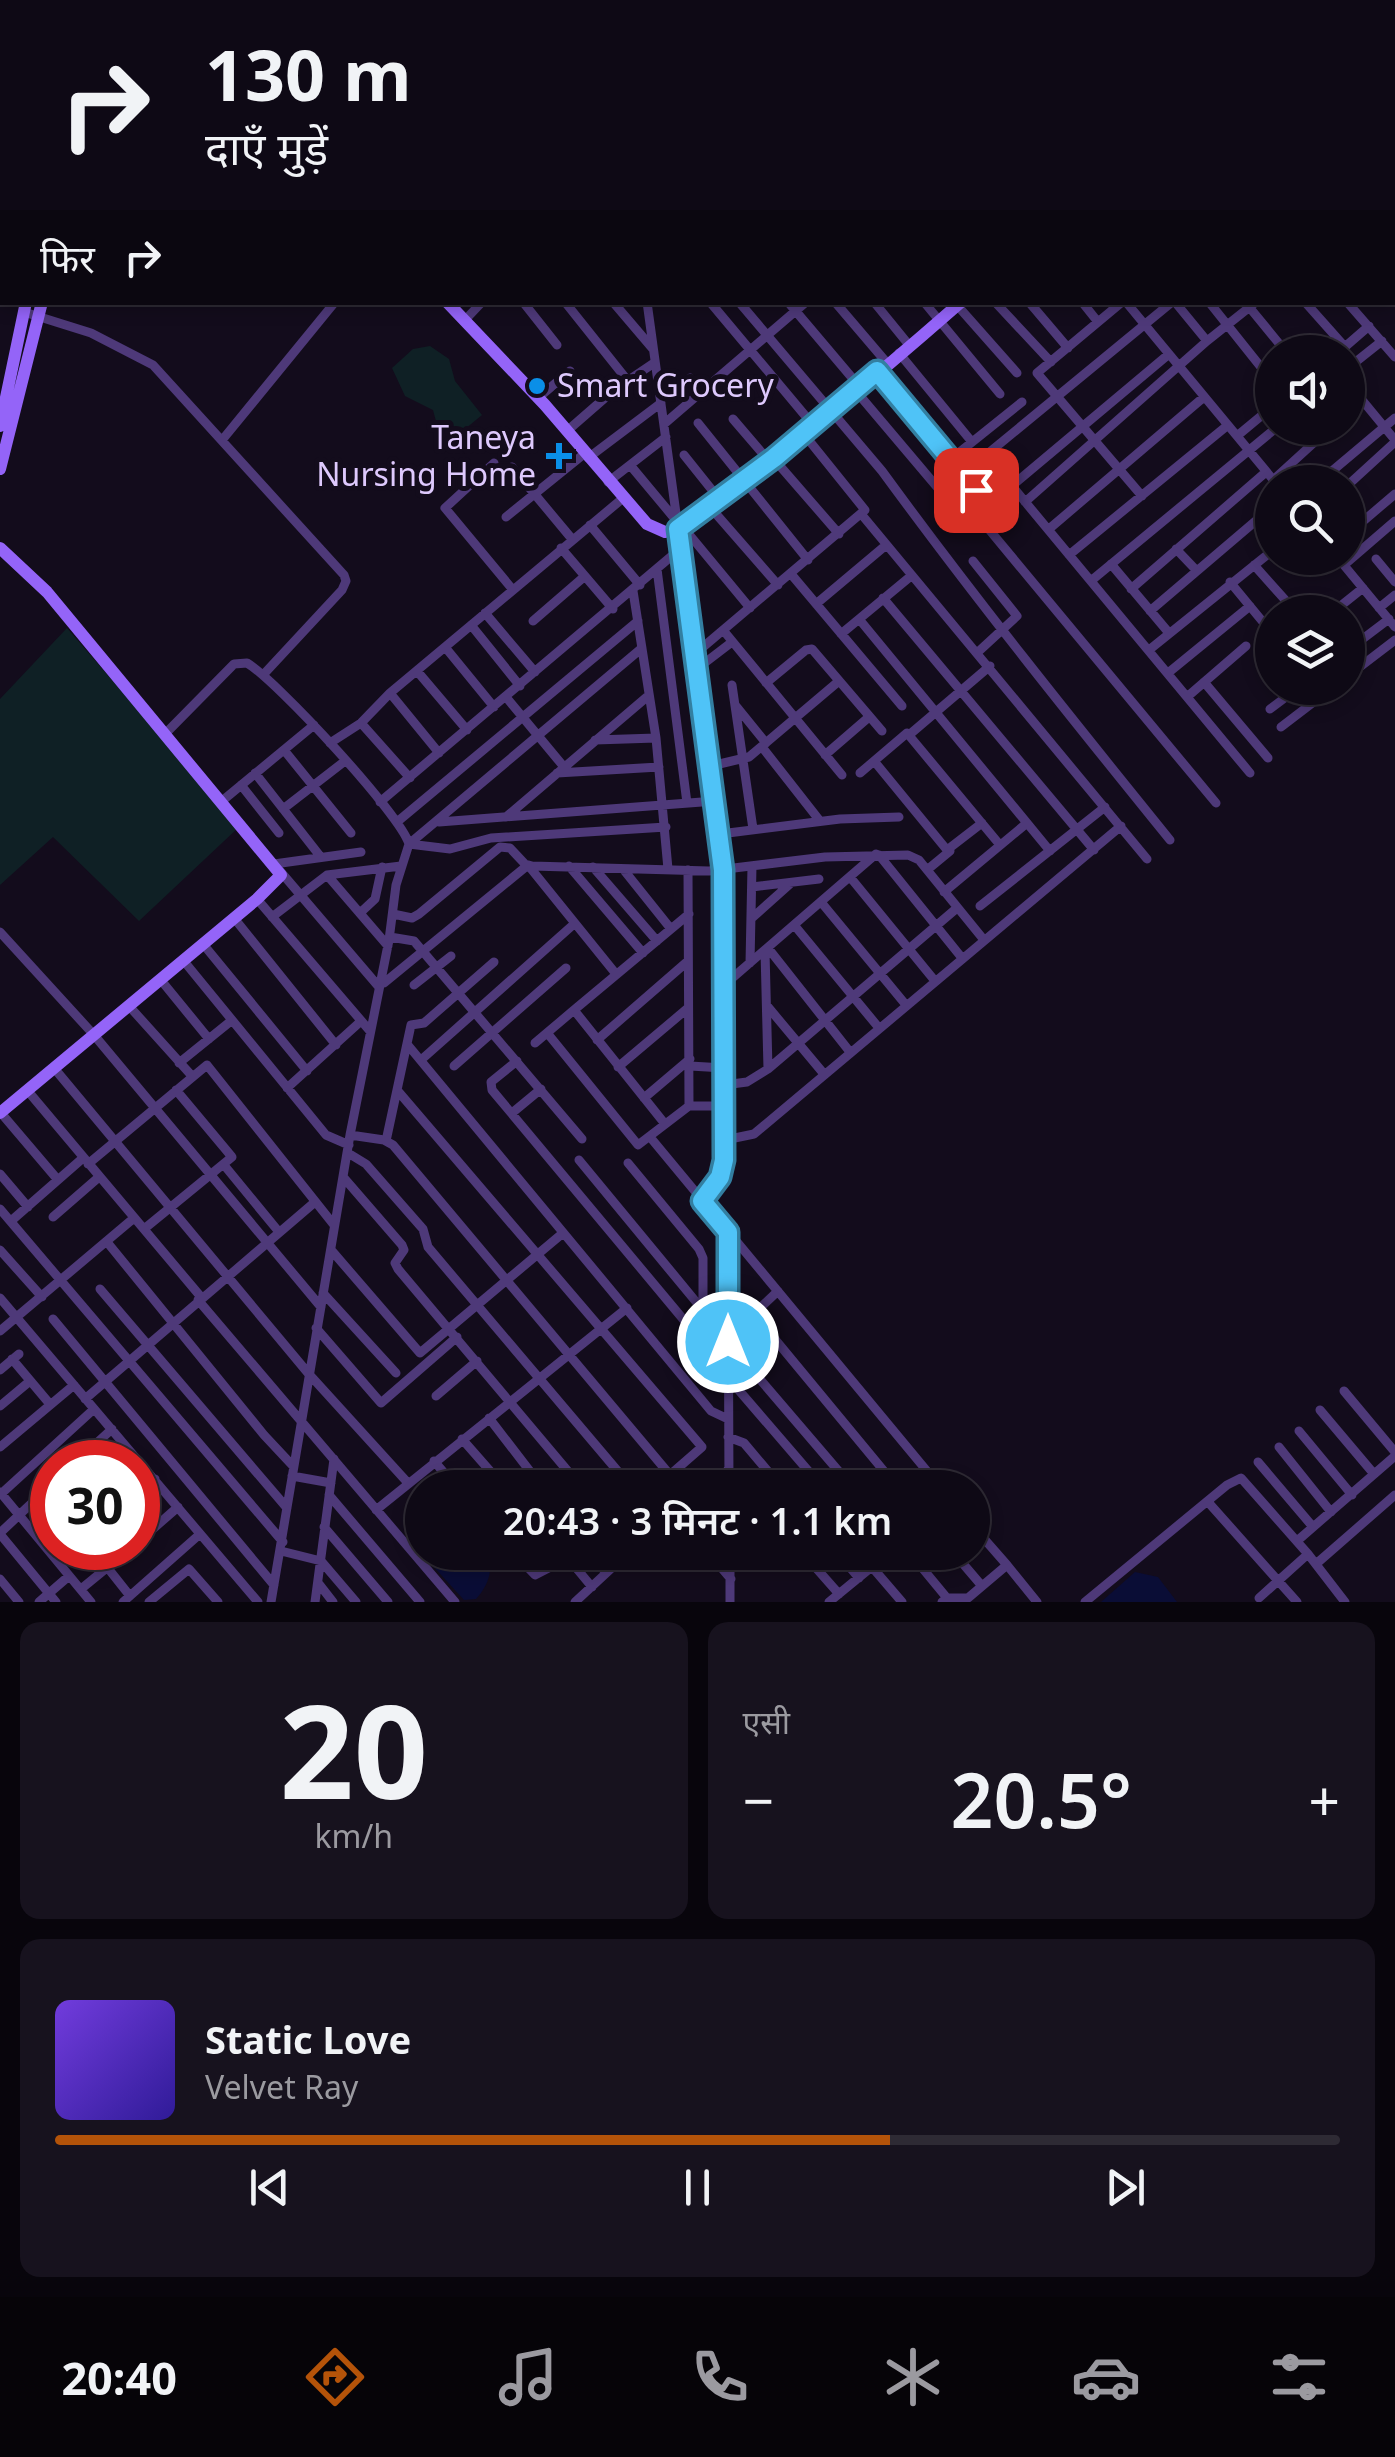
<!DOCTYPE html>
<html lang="hi">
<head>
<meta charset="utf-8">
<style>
  :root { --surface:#0e0915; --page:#17121e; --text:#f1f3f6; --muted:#9b9aa0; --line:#2e2a34; --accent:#b45309 }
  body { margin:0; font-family:"Noto Sans","Noto Sans Devanagari",sans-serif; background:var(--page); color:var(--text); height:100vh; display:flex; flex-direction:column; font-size:38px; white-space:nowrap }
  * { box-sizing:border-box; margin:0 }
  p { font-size:32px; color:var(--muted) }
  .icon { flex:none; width:55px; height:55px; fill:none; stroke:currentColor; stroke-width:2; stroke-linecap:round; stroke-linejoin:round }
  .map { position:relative; height:1602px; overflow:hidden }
  .details { display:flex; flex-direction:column; gap:20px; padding:20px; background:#08050c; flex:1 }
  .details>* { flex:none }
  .top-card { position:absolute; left:0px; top:0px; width:1395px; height:305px; box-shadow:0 5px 15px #0003,0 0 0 2px var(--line); background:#0e0915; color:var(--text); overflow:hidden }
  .buttons { position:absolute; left:1255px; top:335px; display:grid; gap:20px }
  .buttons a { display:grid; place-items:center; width:110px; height:110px; border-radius:50%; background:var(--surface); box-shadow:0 5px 15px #0003,0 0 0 2px var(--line); font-size:50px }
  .speed { position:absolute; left:30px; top:1440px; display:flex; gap:20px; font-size:50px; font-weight:700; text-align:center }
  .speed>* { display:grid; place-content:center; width:130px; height:130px; border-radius:50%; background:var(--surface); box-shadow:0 5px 15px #0003,0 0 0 2px var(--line); line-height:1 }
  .speed .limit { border:15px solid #d22; background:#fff; color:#111 }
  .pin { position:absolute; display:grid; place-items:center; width:85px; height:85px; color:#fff; margin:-42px; border-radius:20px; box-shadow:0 5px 15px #0006 }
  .me { position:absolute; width:110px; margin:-55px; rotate:0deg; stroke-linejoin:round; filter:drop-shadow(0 0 8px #0008) }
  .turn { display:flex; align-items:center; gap:35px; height:210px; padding:0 40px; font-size:45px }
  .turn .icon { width:130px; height:130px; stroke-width:2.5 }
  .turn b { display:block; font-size:70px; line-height:85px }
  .then { display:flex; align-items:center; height:95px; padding:0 40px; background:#0003; gap:20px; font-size:38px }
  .big { font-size:75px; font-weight:600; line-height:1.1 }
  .details .tile { flex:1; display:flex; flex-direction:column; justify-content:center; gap:15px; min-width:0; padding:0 35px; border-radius:20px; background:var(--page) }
  .details .dial { align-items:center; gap:0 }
  .dial b { font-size:130px; line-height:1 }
  .song { display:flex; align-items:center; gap:30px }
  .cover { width:120px; height:120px; border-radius:15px; background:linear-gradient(135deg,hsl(260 70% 55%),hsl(250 70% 35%)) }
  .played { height:10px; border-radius:5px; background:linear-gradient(90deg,var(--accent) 65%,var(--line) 65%) }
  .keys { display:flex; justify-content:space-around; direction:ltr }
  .heat { display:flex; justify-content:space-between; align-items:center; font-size:55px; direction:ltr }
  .details .tiles { flex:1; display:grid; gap:20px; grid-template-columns:1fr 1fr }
  .tile:last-child { grid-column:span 2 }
  .trip { position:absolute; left:405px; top:1470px; width:585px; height:100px; border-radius:50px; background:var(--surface); box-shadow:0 5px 15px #0003,0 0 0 2px var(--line); font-weight:600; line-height:100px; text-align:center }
  .tab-bar { display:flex; height:160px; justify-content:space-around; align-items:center; background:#060408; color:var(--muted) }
  .tab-bar .icon { width:70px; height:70px }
  .tab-bar .on { color:var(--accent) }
  .tab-bar b { font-size:45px; color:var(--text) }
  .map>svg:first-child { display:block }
</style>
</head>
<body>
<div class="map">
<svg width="1395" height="1602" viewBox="0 0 1395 1602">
  <rect width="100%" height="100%" fill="#130c1c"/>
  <path fill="#0f2025" d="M 430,346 L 449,359 L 455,381 L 482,415 L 465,429 L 440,436 L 433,410 L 405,396 L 392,368 L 413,349 Z
    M 67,628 L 239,827 L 139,921 L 53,837 L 0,885 L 0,699 Z"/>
  <path fill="#0a0d36" d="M 438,1553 C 448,1552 462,1550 472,1552 C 501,1558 489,1585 476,1599 L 464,1600 L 433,1566 L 439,1559 Z
    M 1135,1572 L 1158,1577 L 1177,1602 L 1101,1602 Z"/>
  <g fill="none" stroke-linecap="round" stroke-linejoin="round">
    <path stroke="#4e3979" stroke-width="9" d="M 280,0 L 282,2
      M 389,0 L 391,2
      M 507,0 L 509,2
      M 600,0 L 601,2
      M 807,0 L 809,2
      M 945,0 L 948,2
      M 988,0 L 990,2
      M 1043,0 L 1045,2
      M 1078,0 L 1080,2
      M 1113,0 L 1115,2
      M 1147,0 L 1149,2
      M 1197,0 L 1200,2
      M 1238,0 L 1240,2
      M 200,2 L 203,0
      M 233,2 L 235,0
      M 267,2 L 270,0
      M 304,2 L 306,0
      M 335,2 L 338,0
      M 367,2 L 369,0
      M 438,2 L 441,0
      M 644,2 L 648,0
      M 905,2 L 908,0
      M 1226,2 L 1229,0
      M 1267,2 L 1270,0
      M 1373,2 L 1376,0
      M 1392,53 L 1395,50
      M 0,88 L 2,87
      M 1392,152 L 1395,155
      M 1392,188 L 1395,186
      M 1392,243 L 1395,246
      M 523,302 L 557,345
      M 565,302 L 628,381
      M 613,302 L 653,349
      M 647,302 L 720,834 L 723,870 L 724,1160 L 720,1177 L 701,1201
      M 710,302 L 813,425
      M 739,302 L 882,471 C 974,597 1072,719 1170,840
      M 788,302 L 859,386
      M 835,302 L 887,363
      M 874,302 L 909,345
      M 924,302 L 1000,394
      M 995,302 L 1051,362
      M 1029,302 L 1068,348
      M 1082,302 L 1098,322
      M 1122,302 L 1037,373 L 1142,496
      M 1126,302 L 1275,482
      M 1175,302 L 1207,341
      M 1209,302 L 1272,381
      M 1245,302 L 1286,352
      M 1305,302 L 1345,347
      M 1347,302 L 1395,357
      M 956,304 L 1017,373
      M 24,312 L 91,333 L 153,365 L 344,575 L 346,581 L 342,590 L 263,675
      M 465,320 L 482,302
      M 1339,352 L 1369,326
      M 899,353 L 972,442
      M 1348,368 L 1382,341
      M 877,371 L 989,506
      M 1348,383 L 1395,440
      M 855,390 L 959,513 L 970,521 L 1169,354
      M 660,397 L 690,378
      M 538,398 L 570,371
      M 1348,412 L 1361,401
      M 733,419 L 769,461
      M 698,423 L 808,560
      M 664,424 L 806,302
      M 567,431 L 614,390 L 654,363
      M 1237,436 L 1272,407
      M 223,439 L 335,302
      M 684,455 L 720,500
      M 588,458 L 661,403
      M 773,458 L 839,534
      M 951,459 L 1022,402
      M 494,463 L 445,508 L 513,590
      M 630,465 L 675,519
      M 512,467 L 572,539
      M 963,474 L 1172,302
      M 1273,480 L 1330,428
      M 608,482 L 666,437
      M 1319,482 L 1395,418
      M 1348,485 L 1395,442
      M 1012,486 L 1250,773
      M 1025,502 L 1207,341 L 1256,302
      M 710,507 L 778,585
      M 862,515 L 1147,859
      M 977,515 L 1216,803
      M 506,517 L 584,454
      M 590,525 L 640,585
      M 683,527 L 750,608
      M 1049,529 L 1204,397
      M 1348,534 L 1395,494
      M 561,548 L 613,609
      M 1176,549 L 1197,571
      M 1069,555 L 1228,425
      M 1338,558 L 1395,627
      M 1376,559 L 1395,582
      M 973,561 L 1017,616 L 978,652
      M 1111,564 L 1169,633
      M 1254,565 L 1296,612
      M 1344,565 L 1395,521
      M 657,569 L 687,803
      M 791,574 L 902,706
      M 1092,580 L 1276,428
      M 1230,582 L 1272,633
      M 1131,589 L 1266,472
      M 633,591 L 656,738 L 668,869
      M 883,598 L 1094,850
      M 816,604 L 885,546
      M 1379,608 L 1395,595
      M 1150,611 L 1272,507
      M 1333,612 L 1363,588
      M 485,613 L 535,672
      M 859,619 L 1050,851
      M 533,621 L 585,576
      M 471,625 L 520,686
      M 723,630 L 842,775
      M 841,634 L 911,576
      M 445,647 L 494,707
      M 1149,650 L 1272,551
      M 1348,650 L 1389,619
      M 696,653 L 865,510 L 803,433
      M 698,668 L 732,642
      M 417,671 L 467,730
      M 1168,673 L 1250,606
      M 1348,676 L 1395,640
      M 1204,682 L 1268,758
      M 766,683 L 806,650 L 812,649 L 882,731
      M 732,685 L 753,829
      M 390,693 L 439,753
      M 506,697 L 564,767
      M 1187,697 L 1246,646
      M 736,706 L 766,743
      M 1270,709 L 1298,688
      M 361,723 L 410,778
      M 1281,727 L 1332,688
      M 166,733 L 234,664 L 247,663 C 276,680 401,815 409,844
      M 909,735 L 990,666
      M 595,740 L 656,738
      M 330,743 L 361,723 L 390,693 L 622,499
      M 762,747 L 820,821
      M 284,750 L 351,833
      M 825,755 L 869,717
      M 874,761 L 947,850 L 982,823
      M 711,766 L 749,757 L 839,681
      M 255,773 L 320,856
      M 557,773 L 659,767
      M 860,773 L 907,733 L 1000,845
      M 241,785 L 279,833
      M 222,801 L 314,725
      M 380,802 L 680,549
      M 283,809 L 345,761
      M 506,817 L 648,696
      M 397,822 L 638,621
      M 439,822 L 715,801
      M 720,834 L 840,819 L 899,817
      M 409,844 L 450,849 L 491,838 L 666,827
      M 879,855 L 962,958
      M 274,864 L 361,852
      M 569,866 L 643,953
      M 593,867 L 657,941
      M 623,869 L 671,929
      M 688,870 L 689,1106
      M 927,870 L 950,851
      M 280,871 L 379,987
      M 327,875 L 388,946
      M 850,877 L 935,981
      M 752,887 L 819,879
      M 944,892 L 1027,823
      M 257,899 L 370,1031
      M 821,902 L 906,1005
      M 980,906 L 1105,807
      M 360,913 L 375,899 L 382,867
      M 393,914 L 412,918 L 419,914 L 500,847 L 510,848 L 525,864 L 532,866 L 709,871 L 825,857 L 908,855 L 919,860 L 984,940
      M 272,917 L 327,875 L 401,866
      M 234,918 L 336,1045
      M 752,918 L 790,884
      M 795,926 L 879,1028
      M 0,932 L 94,1035 L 321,1307
      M 390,937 L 414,941 L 582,1139
      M 203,944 L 307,1071
      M 768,948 L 850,1052
      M 765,951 L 768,1069
      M 183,960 L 326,1135 L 349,1145
      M 750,963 L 752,866
      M 160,979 L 209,1039
      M 384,983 L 528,865 L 616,974
      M 414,985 L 451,956
      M 723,986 L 876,854
      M 129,1006 L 192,1076
      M 768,1007 L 824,1074
      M 548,1034 L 638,1145 L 689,1106 L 724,1106
      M 597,1040 L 688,961
      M 535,1043 L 574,1010
      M 407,1044 L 711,1411 L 728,1419
      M 421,1060 L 574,924
      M 517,1061 L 491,1082 L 492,1090 L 698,1337 L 705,1341 L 728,1342 L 853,1488
      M 179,1063 L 231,1021
      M 454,1066 L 566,968
      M 690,1066 L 724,1068
      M 618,1067 L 688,1008
      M 54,1068 L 308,1373 L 408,1483
      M 724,1085 L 747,1082 L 768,1069 L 957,908
      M 287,1088 L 360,1022
      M 27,1090 L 201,1297
      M 397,1090 L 702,1447 L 655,1488
      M 644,1098 L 690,1059
      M 1,1113 L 58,1180
      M 512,1113 L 541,1089
      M 665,1124 L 574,1010 L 689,914
      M 350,1135 L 384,1140 L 393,1145 L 670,1475
      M 650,1137 L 941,1488
      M 725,1140 L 754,1134 L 1121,826
      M 386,1141 L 411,1025 L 424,1023 L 494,962
      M 348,1153 L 366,1164 L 423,1229 L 428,1247 L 632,1488
      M 579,1160 L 697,1303 L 707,1309 L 728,1310
      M 628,1163 L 699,1249 L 703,1258 L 703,1307
      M 88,1164 L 207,1065 L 334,1225
      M 224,1165 L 279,1232
      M 0,1174 L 28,1207
      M 344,1178 L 402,1245 L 404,1250 L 395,1263 L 398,1269 L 582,1488
      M 0,1209 L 283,1542
      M 53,1217 L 99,1177
      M 11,1221 L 83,1158
      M 144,1229 L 232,1157 L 176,1090
      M 728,1232 L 729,1488
      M 107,1242 L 264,1435 L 293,1466
      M 0,1250 L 42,1297
      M 332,1251 L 420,1353 L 563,1233
      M 100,1289 L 287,1508
      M 323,1293 L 396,1373
      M 0,1298 L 258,1602
      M 198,1300 L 455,1602
      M 754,1314 L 898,1488
      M 53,1319 L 274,1585
      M 728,1325 L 743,1324 L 778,1291
      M 316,1328 L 381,1403 L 457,1337
      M 0,1331 L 134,1218
      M 12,1359 L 49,1403
      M 0,1370 L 19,1354
      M 730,1380 L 823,1488
      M 1344,1391 L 1395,1452
      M 436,1396 L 477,1361
      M 85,1399 L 315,1202
      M 0,1406 L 30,1381
      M 1320,1410 L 1374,1474
      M 489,1418 L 529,1470 L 538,1488
      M 1299,1431 L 1352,1495
      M 728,1437 L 744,1443 L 782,1488
      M 462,1439 L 505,1488
      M 0,1447 L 74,1385
      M 1279,1447 L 1331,1512
      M 434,1461 L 457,1488
      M 76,1462 L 112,1429
      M 1258,1462 L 1313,1527
      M 728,1469 L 745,1488
      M 292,1476 L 331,1483
      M 0,1492 L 91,1602
      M 1,1494 L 94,1409
      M 138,1494 L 155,1479
      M 329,1495 L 420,1602
      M 1208,1502 L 1297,1602
      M 376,1510 L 627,1308
      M 324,1527 L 388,1602
      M 0,1533 L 52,1484
      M 0,1534 L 56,1602
      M 36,1534 L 52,1520
      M 1297,1541 L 1395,1456
      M 138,1542 L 178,1507
      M 281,1551 L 321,1561 L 356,1602
      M 513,1552 L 535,1575 L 568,1558
      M 563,1552 L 592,1587
      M 589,1552 L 606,1573
      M 708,1552 L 731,1579
      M 730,1552 L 730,1602
      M 802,1552 L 839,1594
      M 837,1552 L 859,1578
      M 909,1552 L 947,1598
      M 953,1552 L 982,1586
      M 58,1561 L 75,1548
      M 1316,1564 L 1395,1495
      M 1007,1565 L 1037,1602
      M 107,1567 L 130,1596
      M 872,1567 L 902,1602
      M 0,1579 L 19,1602
      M 319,1584 L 333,1602
      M 81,1589 L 131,1548
      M 1259,1598 L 1308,1554
      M 39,1602 L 69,1576
      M 123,1602 L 200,1534
      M 149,1602 L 189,1569 L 218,1602
      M 271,1602 L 350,1135 L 389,940 L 396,885 L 409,844 L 642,648
      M 315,1602 L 334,1459
      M 575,1602 L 629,1552
      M 829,1602 L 890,1552
      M 942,1602 L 947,1598 L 968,1598 L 1007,1565 L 972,1525
      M 1085,1602 L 1227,1485 L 1241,1478 L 1308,1554 L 1345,1602"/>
    <path stroke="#9464f8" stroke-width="12" d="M 128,0 L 130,2
      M 148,0 L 151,2
      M 114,2 L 115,0
      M 1320,2 L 1323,0
      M 0,51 L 2,59
      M 447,302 L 545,405 L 647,524 L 665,532 C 700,529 920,338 961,302
      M 0,426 L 26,302
      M 0,469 L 42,302
      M 0,548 L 47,592 L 281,875 L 257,899 L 0,1113"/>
  </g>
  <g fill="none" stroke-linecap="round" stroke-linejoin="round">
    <defs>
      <path id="route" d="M 728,1342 L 728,1232 L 702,1201 L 720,1177 L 724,1160 L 723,870 L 678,529 L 774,458 L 877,371 L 976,490"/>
    </defs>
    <use href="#route" stroke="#337fa1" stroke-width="25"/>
    <use href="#route" stroke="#4fc3f7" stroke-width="18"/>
  </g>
  <g fill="#0a8fe8" stroke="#130c1c" stroke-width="4">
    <circle cx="537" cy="386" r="10"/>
    <path d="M554 441h10v10h10v10h-10v10h-10v-10h-10v-10h10z"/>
  </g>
  <g text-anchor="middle" stroke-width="10" stroke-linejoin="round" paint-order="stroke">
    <g font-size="32" fill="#dec9fd" stroke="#130c1c" text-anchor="start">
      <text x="557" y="397">Smart Grocery</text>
      <text x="536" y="449" text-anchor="end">Taneya<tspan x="536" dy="37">Nursing Home</tspan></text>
    </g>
  </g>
</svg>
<div class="buttons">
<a><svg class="icon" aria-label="sound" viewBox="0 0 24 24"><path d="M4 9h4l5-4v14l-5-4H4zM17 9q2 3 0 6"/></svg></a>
<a><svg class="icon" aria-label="search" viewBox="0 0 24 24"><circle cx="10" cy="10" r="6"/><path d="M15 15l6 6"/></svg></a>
<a><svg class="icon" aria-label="layers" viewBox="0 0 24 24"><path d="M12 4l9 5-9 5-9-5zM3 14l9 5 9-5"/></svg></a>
</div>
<div class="speed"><div class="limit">30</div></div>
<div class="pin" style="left:976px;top:490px;background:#d93025"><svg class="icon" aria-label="arrive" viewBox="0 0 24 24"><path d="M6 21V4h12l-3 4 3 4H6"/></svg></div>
<svg class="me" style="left:728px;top:1342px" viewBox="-20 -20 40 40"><circle r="17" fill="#4fc3f7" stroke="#fff" stroke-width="3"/><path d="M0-11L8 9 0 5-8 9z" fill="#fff"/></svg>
<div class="trip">20:43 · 3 मिनट · 1.1 km</div>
<div class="top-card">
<div class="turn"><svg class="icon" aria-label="right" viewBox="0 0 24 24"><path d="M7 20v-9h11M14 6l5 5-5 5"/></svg><div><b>130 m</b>दाएँ मुड़ें</div></div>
<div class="then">फिर<svg class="icon" aria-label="right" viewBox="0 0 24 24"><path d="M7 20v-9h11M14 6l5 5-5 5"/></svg></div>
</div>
</div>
<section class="details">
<div class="tiles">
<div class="tile dial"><b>20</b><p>km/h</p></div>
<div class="tile"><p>एसी</p>
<div class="heat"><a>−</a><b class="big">20.5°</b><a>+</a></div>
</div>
<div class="tile">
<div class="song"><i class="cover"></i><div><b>Static Love</b><p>Velvet Ray</p></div></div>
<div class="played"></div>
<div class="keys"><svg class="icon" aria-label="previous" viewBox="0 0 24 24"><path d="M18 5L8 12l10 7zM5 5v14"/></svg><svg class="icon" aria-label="pause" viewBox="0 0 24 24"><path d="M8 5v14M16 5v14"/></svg><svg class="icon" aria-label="next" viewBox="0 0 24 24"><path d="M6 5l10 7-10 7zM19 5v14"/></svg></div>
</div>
</div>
</section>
<nav class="tab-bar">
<b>20:40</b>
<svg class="icon on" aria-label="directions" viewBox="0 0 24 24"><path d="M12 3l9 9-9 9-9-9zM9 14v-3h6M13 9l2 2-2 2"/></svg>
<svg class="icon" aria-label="music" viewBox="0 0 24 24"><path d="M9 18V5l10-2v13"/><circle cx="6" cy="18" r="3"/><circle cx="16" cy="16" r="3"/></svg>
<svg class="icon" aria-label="phone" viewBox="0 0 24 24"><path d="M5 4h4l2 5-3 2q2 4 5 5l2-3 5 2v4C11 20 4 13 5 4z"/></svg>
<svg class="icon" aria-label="climate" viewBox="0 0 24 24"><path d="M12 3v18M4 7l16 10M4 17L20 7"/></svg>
<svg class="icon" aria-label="car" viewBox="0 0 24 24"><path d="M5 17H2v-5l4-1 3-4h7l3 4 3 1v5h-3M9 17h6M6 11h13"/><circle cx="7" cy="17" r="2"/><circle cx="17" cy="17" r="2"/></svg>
<svg class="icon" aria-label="filters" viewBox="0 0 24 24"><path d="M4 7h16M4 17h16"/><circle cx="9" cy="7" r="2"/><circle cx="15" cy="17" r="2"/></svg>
</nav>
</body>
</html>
